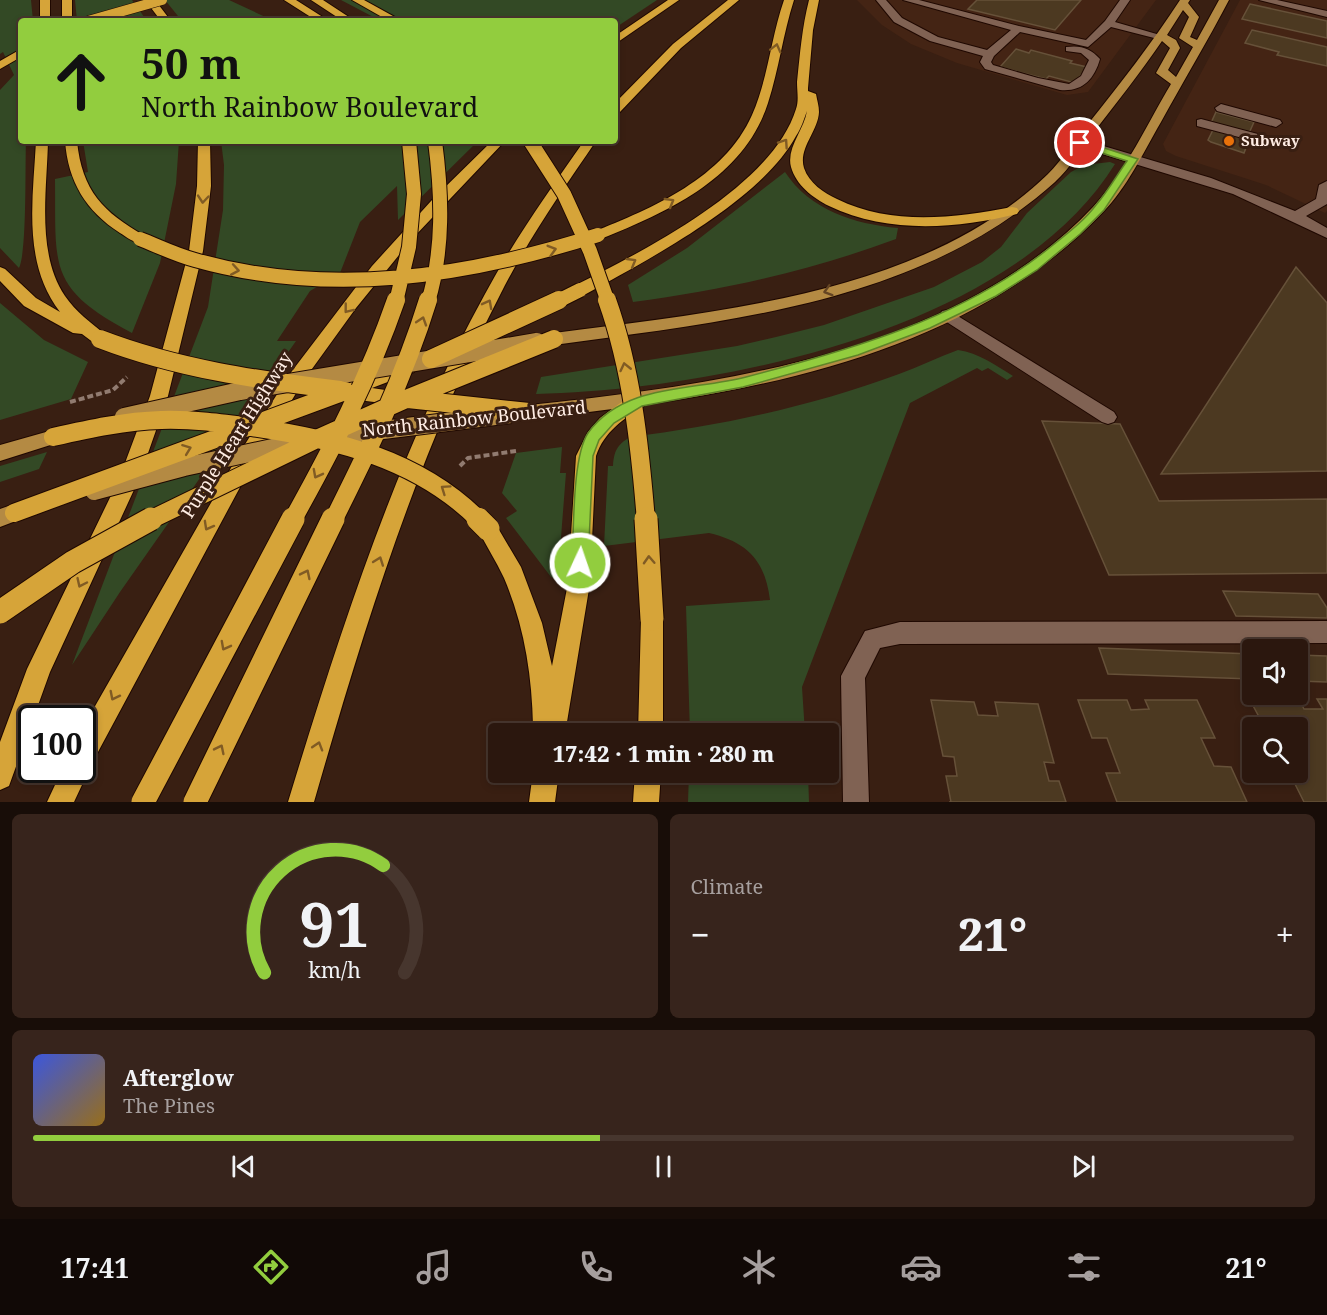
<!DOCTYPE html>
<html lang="en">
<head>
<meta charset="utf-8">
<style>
  :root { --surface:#2b170e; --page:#37241c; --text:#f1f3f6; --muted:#a69f9e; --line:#47362e; --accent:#92cd3e }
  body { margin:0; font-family:"Noto Serif",serif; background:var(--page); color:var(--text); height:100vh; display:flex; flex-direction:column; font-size:22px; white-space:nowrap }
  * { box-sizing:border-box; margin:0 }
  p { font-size:20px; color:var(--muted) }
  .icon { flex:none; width:33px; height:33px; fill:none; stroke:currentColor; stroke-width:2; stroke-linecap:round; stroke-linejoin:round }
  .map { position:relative; height:802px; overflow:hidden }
  .panel { display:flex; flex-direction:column; gap:12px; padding:12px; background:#180d08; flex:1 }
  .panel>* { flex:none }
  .guide { position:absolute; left:18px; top:18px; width:600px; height:126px; border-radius:6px; box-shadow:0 3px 9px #0003,0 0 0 2px var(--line); background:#92cd3e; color:#111; overflow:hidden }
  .buttons { position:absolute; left:1242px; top:639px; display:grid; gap:12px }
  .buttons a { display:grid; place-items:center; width:66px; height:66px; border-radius:6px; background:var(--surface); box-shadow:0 3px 9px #0003,0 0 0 2px var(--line); font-size:30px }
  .speed { position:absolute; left:18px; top:705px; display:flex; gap:12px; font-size:30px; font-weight:700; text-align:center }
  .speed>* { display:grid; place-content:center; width:78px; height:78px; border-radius:50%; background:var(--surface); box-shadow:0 3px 9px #0003,0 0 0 2px var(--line); line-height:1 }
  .speed .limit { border:3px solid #111; border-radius:9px; background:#fff; color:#111 }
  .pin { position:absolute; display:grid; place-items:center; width:51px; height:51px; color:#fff; margin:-26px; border:3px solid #fff; border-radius:50%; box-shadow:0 2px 6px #0007 }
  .me { position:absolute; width:66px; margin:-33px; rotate:3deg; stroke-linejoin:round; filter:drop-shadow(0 0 4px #0008) }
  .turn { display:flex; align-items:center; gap:21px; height:126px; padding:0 24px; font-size:27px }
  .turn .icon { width:78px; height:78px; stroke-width:2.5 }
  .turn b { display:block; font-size:42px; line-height:51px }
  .big { font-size:45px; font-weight:800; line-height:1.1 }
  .panel .card { flex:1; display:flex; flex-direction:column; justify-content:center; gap:9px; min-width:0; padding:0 21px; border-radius:9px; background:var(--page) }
  .panel .dial { align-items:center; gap:0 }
  .dial svg { height:156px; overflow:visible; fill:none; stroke:var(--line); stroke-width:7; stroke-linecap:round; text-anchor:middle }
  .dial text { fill:var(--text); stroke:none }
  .song { display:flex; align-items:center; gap:18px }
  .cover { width:72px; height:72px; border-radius:9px; background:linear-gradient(135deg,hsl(230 70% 55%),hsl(40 70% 35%)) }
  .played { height:6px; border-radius:3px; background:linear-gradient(90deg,var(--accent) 45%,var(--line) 45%) }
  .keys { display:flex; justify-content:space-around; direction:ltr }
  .heat { display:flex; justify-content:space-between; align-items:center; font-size:33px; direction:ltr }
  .panel .tiles { flex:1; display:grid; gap:12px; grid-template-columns:1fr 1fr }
  .card:last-child { grid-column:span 2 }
  .trip { position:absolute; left:488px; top:723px; width:351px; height:60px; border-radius:6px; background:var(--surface); box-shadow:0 3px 9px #0003,0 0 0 2px var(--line); font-weight:800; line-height:60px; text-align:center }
  .tab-bar { display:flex; height:96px; justify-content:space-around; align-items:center; background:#110906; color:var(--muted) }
  .tab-bar .icon { width:42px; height:42px }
  .tab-bar .active { color:var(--accent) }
  .tab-bar b { font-size:27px; color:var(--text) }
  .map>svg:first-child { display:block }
</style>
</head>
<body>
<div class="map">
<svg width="1327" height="802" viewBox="0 0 1327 802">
  <rect width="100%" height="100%" fill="#391f12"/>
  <path fill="#442414" d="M 857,0 L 1156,0 L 1088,92 L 1067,95 L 957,63 L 911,44 L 882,25 Z
    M 1240,0 L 1327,0 L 1327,211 L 1325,213 L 1266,185 L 1176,156 L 1166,151 L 1163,144 Z"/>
  <path fill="#334925" d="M 0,0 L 31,0 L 33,21 L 21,21 L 21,141 L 26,141 C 25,165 27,252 19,268 L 0,248 L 0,90 L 14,75 L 3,52 L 0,54 Z
    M 75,0 L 132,0 L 147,21 L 77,21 Z
    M 165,0 L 229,0 L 274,21 L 182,21 Z
    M 341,0 L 657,0 L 615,28 L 615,21 L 381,21 Z
    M 83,141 L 179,141 L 176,184 L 160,263 L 132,333 C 47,288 56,267 55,179 L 88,172 Z
    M 221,141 L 478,141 L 398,220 L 397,186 L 360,222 L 340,273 L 310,291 L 277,341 L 296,341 L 120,592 L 72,665 L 208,307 L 223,210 L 224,165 Z
    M 1110,162 L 1115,164 C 1011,331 719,389 536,394 L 541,377 L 737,346 L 776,337 L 824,325 L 934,287 L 982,262 L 1001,247 L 1027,213 L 1071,172 L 1084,165 Z
    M 785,172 C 810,210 854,224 898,228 L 896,239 C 810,271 724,290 633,302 L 628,285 L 687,248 Z
    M 0,303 L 44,340 L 88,362 L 71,399 L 0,420 Z
    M 958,350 C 979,353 995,365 1013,376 L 1007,380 L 988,368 L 982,371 L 977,368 L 910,403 L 802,687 L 805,733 L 690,733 L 686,606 L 770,600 C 765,560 747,542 709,533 L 604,546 L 608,466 L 613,466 C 614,451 617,445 630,437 C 721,426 812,406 899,374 C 919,367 938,357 958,350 Z
    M 562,447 L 560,473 L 566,473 L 558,576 L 556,579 L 551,577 L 506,518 L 517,511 L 502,493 L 516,453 Z
    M 47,452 L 39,469 L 0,482 L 0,466 Z
    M 689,773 L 808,773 L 809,802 L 688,802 Z"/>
  <path fill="#4c3921" stroke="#665139" stroke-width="1.5" d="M 977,0 L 1081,0 L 1055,30 L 968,9 Z
    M 1250,4 L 1327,21 L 1327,38 L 1242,19 Z
    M 1252,30 L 1327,47 L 1327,66 L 1277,55 L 1279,52 L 1245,43 Z
    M 1016,49 L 1029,53 L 1031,50 L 1072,61 L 1070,63 L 1087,67 L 1075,83 L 1049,76 L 1046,79 L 1000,67 Z
    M 1216,112 L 1254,122 L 1249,133 L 1211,123 Z
    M 1213,130 L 1249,140 L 1244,153 L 1211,142 L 1208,140 Z
    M 1296,267 L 1327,303 L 1327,471 L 1161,474 Z
    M 1042,421 L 1120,424 L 1159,501 L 1327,499 L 1327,573 L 1109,575 Z
    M 1223,591 L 1318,594 L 1327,608 L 1327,618 L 1236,616 Z
    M 1099,648 L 1252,654 L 1252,679 L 1108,674 Z
    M 1298,655 L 1327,656 L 1327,682 L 1298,681 Z
    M 1299,699 L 1304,709 L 1323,709 L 1317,699 L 1327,699 L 1327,802 L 1304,802 L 1289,772 L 1303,772 L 1298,762 L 1298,728 L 1265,728 L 1250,700 Z
    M 931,700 L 974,702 L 978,715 L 998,716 L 995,702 L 1038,704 L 1054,763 L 1044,762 L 1049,781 L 1059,781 L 1066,802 L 949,802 L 951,802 L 946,776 L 957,776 L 954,757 L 943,756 Z
    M 1078,700 L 1127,700 L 1131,710 L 1149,709 L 1145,700 L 1197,700 L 1215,738 L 1201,738 L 1214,766 L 1231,767 L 1247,802 L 1117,802 L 1106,773 L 1120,773 L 1107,738 L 1092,738 Z"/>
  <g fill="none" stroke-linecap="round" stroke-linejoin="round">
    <defs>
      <path id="minor" d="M 876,0 L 886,0 L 902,18 L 938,37 L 987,50 L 1011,30 L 903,0 L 919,0 L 1019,26 L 1086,40 L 1105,21 L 1120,0 L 1130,0 L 1115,22 L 1167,37 L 1162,40 L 1111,27 L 1088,47 L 1020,32 L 994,56 L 991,62 L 993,65 L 1038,78 L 1069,84 L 1081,76 L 1089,60 L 1081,53 L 1066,51 L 1066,47 C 1081,45 1090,48 1100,59 C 1094,80 1082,92 1060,90 L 985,69 L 980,62 L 983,56 L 930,41 L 894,22 Z
        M 1259,0 L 1277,0 L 1327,11 L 1327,17 Z
        M 1221,104 L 1280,120 L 1282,123 L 1276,127 L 1217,111 L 1215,108 Z
        M 1201,119 L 1273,138 L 1275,141 L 1269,145 L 1197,126 L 1197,120 Z
        M 1080,139 L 1211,178 L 1295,211 L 1316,199 L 1319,185 L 1327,181 L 1327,204 L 1306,216 L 1327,228 L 1327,238 L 1233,194 L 1076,146 L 1074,143 Z
        M 948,310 L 1114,412 L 1117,417 L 1114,422 L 1108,424 L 1102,422 L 942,319 L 940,315 L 942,311 Z
        M 1327,621 L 1327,643 L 900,644 L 880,648 L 865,678 L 869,802 L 843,802 L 841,676 L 865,631 L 900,622 Z"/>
      <path id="major" d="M 1180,0 L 1190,0 L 1188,3 L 1199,17 L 1190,37 L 1197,40 L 1219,0 L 1229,0 C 1207,42 1184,80 1161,122 C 1143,153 1127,188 1102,213 C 956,365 729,397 529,419 L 523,417 L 520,412 L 523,407 L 529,405 C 719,385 957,353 1094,206 C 1126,171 1147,124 1171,84 L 1156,73 L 1170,48 L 1162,41 C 1141,72 1117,102 1094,132 C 1082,149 1070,168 1055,182 C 919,304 727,321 554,345 L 548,343 L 546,339 L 548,335 L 554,333 C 718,311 923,295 1048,174 C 1063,159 1075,140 1088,124 C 1120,84 1152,43 1180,0 ZM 1183,10 L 1189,17 L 1179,38 L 1193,47 L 1176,77 L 1168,70 L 1180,48 L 1176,40 L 1167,35 Z
        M 53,430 L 60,432 L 62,437 L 60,442 L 0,461 L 0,445 Z
        M 14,504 L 21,507 L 24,513 L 21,519 L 0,527 L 0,509 Z"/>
      <path id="highway" d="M 40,0 L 50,0 L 50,21 L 40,21 Z
        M 62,0 L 72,0 L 72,21 L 62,21 Z
        M 145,0 L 155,0 L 171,21 L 161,21 Z
        M 284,0 L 296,0 L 329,21 L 317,21 Z
        M 311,0 L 323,0 L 355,21 L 343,21 Z
        M 352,0 L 364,0 L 402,21 L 389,21 Z
        M 668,0 L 679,0 L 615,44 L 615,36 Z
        M 728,0 L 739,0 L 681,48 L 619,113 L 615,114 L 615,103 L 673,44 Z
        M 784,0 L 794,0 C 783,34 779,69 768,103 C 744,177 670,211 603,238 L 593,238 L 591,235 L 593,232 C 653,208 724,178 752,115 C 768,79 771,37 784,0 Z
        M 809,0 L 819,0 L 813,30 L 808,88 L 808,91 L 816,94 C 817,100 819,106 819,112 C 818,132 798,148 804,168 C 809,183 824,193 837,199 C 892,226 954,218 1012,207 L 1017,208 L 1019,211 L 1017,214 C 956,229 887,234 829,206 C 813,198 796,185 791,167 C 786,148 804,130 807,111 C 804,119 801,129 796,136 C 761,201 649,259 586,294 L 574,294 L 572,290 L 574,286 C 643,251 772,187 796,109 C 799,101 797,91 797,82 C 800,54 802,27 809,0 Z
        M 21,49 L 21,57 L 0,69 L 0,61 Z
        M 36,141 L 48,141 C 47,190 36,253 65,296 C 76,312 91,323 106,335 L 108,339 L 106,343 L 94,343 L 82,334 L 73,333 L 24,306 L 0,281 L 0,267 L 5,269 L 36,298 L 60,312 C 22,263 33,199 36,141 Z
        M 65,141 L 77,141 C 82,191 103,212 145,236 L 147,239 L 145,242 C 136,245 128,238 120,233 C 86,211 68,182 65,141 Z
        M 198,141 L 210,141 L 211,186 L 203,251 L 168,396 L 139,479 L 50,672 L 9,786 L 0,790 L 0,742 L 27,669 L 119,479 L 150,396 L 189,251 L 197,186 Z
        M 492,141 L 505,141 L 412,239 L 356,308 L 304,380 L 245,478 L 91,765 L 87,766 L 89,770 L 74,802 L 47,802 L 62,770 L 82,770 L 82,729 L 240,452 L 292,371 L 372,266 L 432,200 Z
        M 584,141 L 596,141 C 562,191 527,241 500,295 C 417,456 364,628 314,802 L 288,802 C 341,628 397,454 485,294 C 514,240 549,191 584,141 Z
        M 408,362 L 414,364 L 417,368 L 414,372 L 372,388 L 412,394 L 415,399 L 412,404 L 406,406 L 350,399 L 344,397 L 341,392 L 347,383 Z
        M 638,394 L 644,396 L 647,401 L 644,406 C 623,419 604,432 596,456 L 590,583 L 565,734 L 536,734 L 533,726 C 532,675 524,625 504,578 C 496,561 486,546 478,529 L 481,523 L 488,520 L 495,523 L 521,567 L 542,623 L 552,666 L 568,583 L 576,456 L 588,432 L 600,418 L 623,401 Z
        M 652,608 L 660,611 L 663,619 L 663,734 L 638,734 L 641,619 L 644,611 Z
        M 533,772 L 559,772 L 555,802 L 529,802 Z
        M 635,772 L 661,772 L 659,802 L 633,802 Z"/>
    </defs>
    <use href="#minor" stroke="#1f0800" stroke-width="2"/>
    <use href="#major" stroke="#1f0800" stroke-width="2"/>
    <use href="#highway" stroke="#1f0800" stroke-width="2"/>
    <path stroke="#917b70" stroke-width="4" stroke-dasharray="6 3" stroke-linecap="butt" d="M 70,402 L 113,390 L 127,377
      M 460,466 L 468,458 L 516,451"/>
    <use href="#minor" fill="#806253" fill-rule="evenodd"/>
    <use href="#major" fill="#b48a43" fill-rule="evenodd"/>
    <use href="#highway" fill="#d6a439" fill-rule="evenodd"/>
    <defs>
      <path id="major-bridge" d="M 124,417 L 240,391 L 537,342
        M 94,491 L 184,467 L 319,438 L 511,414"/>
      <path id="highway-bridge-far3" d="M 88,21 L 162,0"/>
      <path id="highway-bridge-far2" d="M 530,141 L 564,194 L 590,251 L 608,302
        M 140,239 C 158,246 176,255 195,260 C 330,298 467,277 598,235
        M 396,302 L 409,247 L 414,194 L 409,141
        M 428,302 C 444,249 442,195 435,141
        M 556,302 L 580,290"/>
      <path id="highway-bridge-far1" d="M 607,300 C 632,370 640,447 646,521
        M 100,339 C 178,369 258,380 340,390
        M 431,359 L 559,300
        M 408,399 L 529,412
        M 53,437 C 89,429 125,421 161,420 C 192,419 222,423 252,427 C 335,439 419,459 480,521
        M 14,513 L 345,391
        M 148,521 L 319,438 L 406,399 L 554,339
        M 292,521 C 332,449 369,378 396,300
        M 333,521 C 369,449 404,378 428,300"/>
      <path id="highway-bridge" d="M 478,519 L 488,529
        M 646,519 L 652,619
        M 0,612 L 73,562 L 151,519
        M 143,802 L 293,519
        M 195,802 L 333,519"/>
    </defs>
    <use href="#major-bridge" stroke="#1f0800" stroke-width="20" stroke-linecap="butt"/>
    <use href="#highway-bridge-far3" stroke="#1f0800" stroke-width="11" stroke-linecap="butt"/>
    <use href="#highway-bridge-far2" stroke="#1f0800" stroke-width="16" stroke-linecap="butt"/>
    <use href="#highway-bridge-far1" stroke="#1f0800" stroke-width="20" stroke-linecap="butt"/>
    <use href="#highway-bridge" stroke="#1f0800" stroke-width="25" stroke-linecap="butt"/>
    <use href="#major-bridge" stroke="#b48a43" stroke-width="18"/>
    <use href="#highway-bridge-far3" stroke="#d6a439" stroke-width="10"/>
    <use href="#highway-bridge-far2" stroke="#d6a439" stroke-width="14"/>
    <use href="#highway-bridge-far1" stroke="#d6a439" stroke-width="18"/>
    <use href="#highway-bridge" stroke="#d6a439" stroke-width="23"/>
  </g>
  <defs><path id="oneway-chevron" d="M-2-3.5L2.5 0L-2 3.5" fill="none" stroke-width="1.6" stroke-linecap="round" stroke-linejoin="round" transform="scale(1.5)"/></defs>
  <g stroke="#805b24">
    <use href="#oneway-chevron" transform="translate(776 48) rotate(-76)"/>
    <use href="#oneway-chevron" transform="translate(784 143) rotate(-56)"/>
    <use href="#oneway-chevron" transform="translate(203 199) rotate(95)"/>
    <use href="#oneway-chevron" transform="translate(670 202) rotate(-31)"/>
    <use href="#oneway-chevron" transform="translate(552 250) rotate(-16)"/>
    <use href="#oneway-chevron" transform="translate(632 262) rotate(-30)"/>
    <use href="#oneway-chevron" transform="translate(235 270) rotate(10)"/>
    <use href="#oneway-chevron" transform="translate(488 304) rotate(-62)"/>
    <use href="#oneway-chevron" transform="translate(348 309) rotate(128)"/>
    <use href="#oneway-chevron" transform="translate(422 321) rotate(-72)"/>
    <use href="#oneway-chevron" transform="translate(625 367) rotate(-103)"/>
    <use href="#oneway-chevron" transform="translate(187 449) rotate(-21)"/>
    <use href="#oneway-chevron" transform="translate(317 474) rotate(118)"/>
    <use href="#oneway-chevron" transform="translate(445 489) rotate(-145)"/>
    <use href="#oneway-chevron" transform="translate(208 526) rotate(119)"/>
    <use href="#oneway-chevron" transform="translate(649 560) rotate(-93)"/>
    <use href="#oneway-chevron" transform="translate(379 561) rotate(-70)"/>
    <use href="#oneway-chevron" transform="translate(306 574) rotate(-64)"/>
    <use href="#oneway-chevron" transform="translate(81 583) rotate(115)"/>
    <use href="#oneway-chevron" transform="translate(225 646) rotate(118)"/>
    <use href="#oneway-chevron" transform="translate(114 696) rotate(117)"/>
    <use href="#oneway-chevron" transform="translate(318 746) rotate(-73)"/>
    <use href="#oneway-chevron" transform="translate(220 749) rotate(-64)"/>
  </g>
  <use stroke="#644423" href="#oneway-chevron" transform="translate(828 291) rotate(164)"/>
  <path fill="#92cd3e" stroke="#5f8528" stroke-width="1.5" d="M 1076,141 L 1083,141 L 1138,159 L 1104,210 L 1080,234 L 1037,270 L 996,296 L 930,328 L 858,355 L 743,387 L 642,406 L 614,423 L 599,440 L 593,456 L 588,563 L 586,568 L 580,570 L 574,568 L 572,563 C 574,532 572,457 588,433 C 624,383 693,391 746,377 C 854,349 965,317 1053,245 C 1068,233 1084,221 1096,205 C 1108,191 1117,175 1127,161 L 1076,145 Z"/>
  <circle fill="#e8710a" stroke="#391f12" stroke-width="2" cx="1229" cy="141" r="6"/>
  <g text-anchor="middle" stroke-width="6" stroke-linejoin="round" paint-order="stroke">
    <g font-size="15" font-weight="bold" fill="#ffede4" stroke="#391f12" text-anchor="start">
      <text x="1241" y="146">Subway</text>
    </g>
    <g font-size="18" fill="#ffede4" stroke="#391f12">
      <text transform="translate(474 419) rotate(-6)" y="6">North Rainbow Boulevard</text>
      <text transform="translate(237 435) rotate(-58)" y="6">Purple Heart Highway</text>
    </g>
  </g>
</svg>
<div class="buttons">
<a><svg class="icon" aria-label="sound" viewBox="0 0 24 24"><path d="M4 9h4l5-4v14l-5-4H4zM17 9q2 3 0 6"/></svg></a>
<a><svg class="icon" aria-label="search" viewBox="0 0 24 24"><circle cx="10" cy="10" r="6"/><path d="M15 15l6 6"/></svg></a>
</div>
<div class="speed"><div class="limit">100</div></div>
<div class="pin" style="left:1080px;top:143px;background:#d93025"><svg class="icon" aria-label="arrive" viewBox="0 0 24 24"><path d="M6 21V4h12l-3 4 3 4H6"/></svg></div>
<svg class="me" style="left:580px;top:563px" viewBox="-20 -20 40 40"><circle r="17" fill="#92cd3e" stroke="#fff" stroke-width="3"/><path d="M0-11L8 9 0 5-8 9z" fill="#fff"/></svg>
<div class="trip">17:42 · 1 min · 280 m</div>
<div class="guide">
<div class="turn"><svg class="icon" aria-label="ahead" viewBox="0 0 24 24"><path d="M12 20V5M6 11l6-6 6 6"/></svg><div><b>50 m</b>North Rainbow Boulevard</div></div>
</div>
</div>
<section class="panel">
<div class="tiles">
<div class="card dial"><svg viewBox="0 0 100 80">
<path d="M14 69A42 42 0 1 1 86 69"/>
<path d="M14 69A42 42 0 0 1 75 14" stroke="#92cd3e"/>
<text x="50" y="56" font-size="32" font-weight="700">91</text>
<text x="50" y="72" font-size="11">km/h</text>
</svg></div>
<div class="card"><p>Climate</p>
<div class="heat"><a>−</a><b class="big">21°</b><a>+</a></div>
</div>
<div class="card">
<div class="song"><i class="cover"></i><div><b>Afterglow</b><p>The Pines</p></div></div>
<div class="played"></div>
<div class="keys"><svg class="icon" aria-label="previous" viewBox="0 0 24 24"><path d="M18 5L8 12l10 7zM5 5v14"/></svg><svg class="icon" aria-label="pause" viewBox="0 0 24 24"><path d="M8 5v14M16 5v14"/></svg><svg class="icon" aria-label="next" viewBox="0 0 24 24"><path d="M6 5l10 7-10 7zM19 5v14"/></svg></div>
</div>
</div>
</section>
<nav class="tab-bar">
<b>17:41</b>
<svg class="icon active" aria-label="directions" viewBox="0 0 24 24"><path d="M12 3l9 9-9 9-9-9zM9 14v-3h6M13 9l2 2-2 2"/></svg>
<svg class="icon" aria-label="music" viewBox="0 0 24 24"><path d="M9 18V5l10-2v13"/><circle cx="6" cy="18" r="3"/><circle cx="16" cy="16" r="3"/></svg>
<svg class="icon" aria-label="phone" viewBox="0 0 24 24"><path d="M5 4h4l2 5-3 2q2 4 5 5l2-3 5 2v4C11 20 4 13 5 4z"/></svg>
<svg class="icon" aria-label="climate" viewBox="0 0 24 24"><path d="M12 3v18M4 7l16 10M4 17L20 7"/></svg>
<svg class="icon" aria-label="car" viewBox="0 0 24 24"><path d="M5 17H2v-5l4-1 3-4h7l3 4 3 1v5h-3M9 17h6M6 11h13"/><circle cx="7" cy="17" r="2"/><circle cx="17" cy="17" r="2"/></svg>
<svg class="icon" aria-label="filters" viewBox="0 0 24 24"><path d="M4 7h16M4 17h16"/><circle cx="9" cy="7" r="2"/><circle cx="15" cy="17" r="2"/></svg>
<b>21°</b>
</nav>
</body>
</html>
